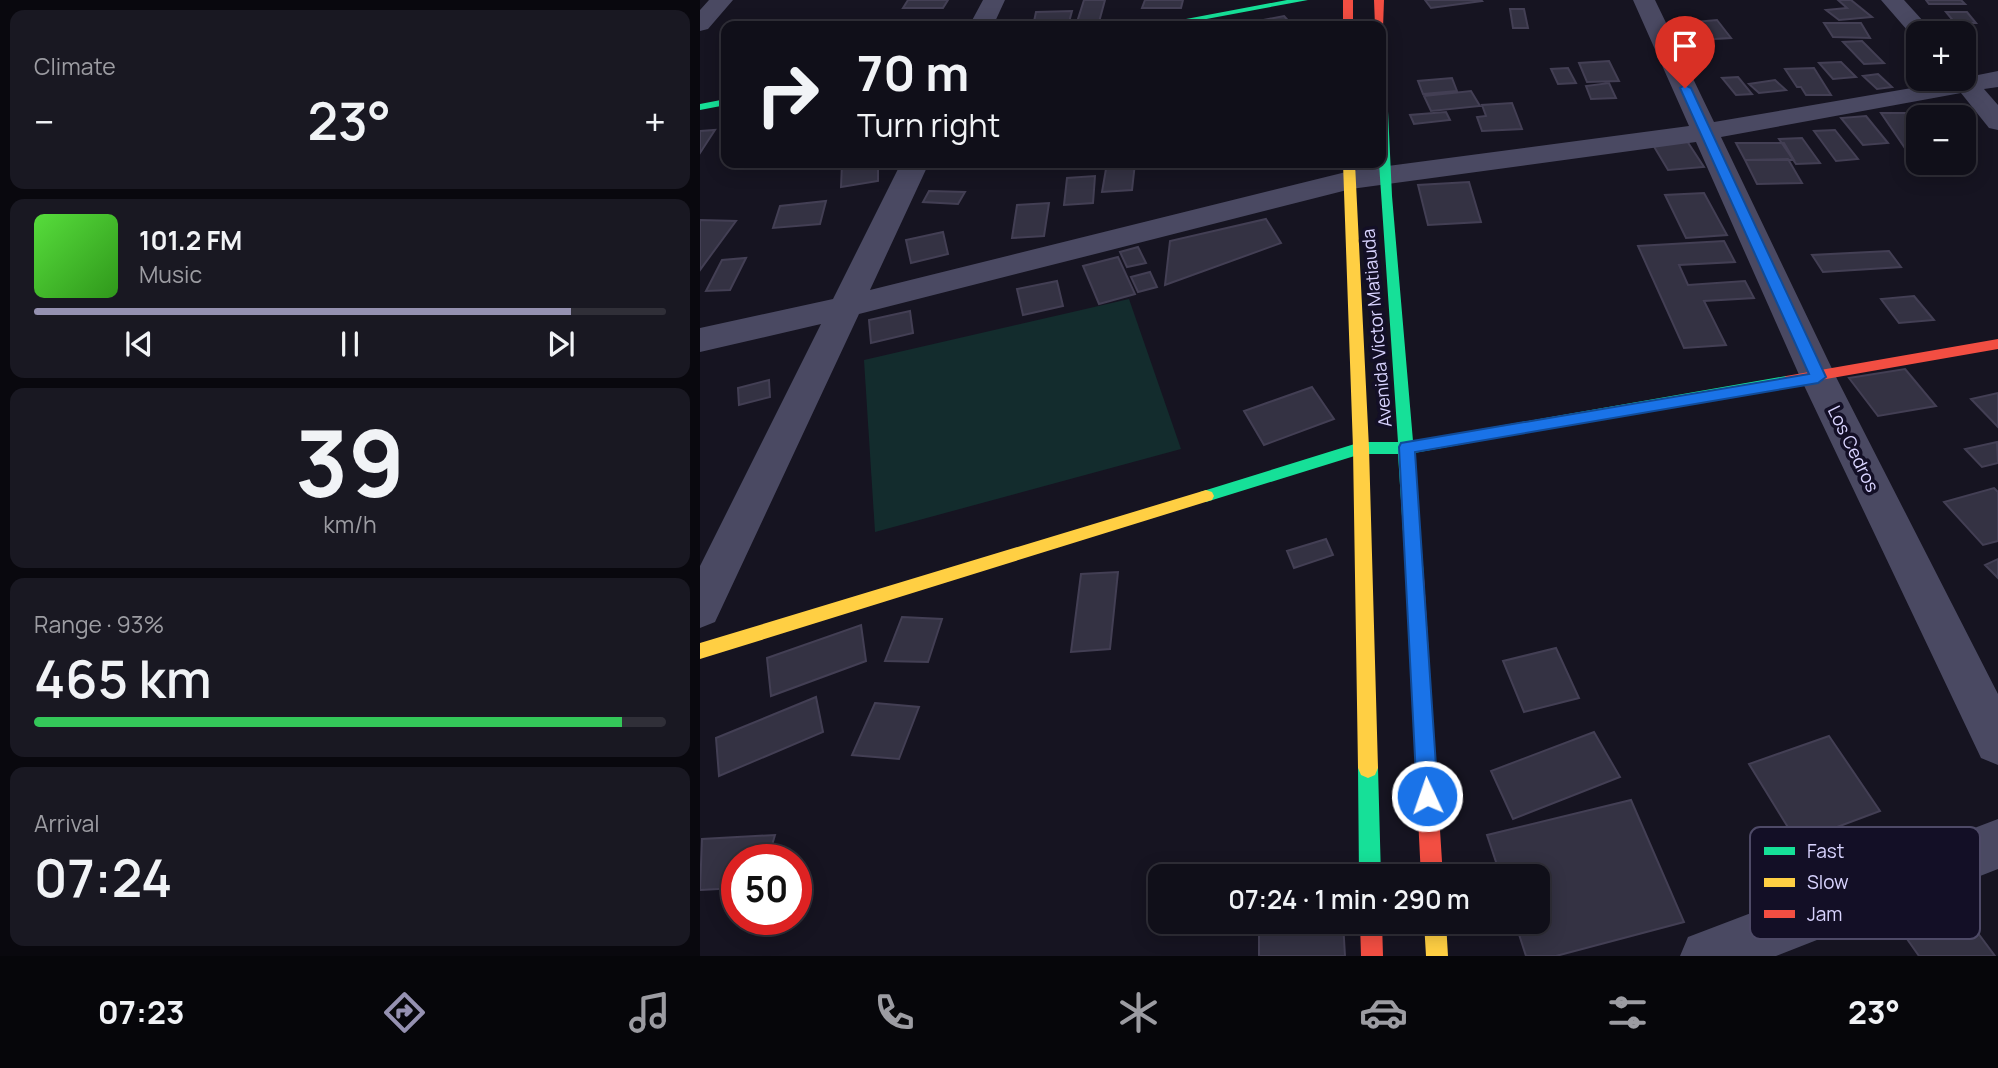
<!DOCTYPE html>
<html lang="en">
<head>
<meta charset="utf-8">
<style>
  :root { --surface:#100f19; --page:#191822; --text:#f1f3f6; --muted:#9c9ca2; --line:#302f38; --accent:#9591b1 }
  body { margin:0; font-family:Manrope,sans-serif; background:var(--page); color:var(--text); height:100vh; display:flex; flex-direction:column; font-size:26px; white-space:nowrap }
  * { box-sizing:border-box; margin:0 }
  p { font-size:23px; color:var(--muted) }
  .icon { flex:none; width:38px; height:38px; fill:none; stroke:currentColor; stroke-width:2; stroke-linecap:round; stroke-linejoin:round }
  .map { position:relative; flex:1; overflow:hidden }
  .details { display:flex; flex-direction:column; gap:10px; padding:10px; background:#09080e; width:700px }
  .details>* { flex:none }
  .guide { position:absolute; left:21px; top:21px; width:665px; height:147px; border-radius:14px; box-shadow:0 4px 18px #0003,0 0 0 2px var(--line); background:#100f19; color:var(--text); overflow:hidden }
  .buttons { position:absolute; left:1206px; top:21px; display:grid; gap:14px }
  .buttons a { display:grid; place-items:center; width:70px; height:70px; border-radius:14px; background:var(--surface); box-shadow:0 4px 18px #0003,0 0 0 2px var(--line); font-size:35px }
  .speed { position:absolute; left:21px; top:844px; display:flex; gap:14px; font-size:35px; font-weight:700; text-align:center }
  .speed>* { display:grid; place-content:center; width:91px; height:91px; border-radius:50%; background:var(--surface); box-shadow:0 4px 18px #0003,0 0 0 2px var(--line); line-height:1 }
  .speed .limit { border:10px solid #d22; background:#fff; color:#111 }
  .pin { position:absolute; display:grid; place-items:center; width:60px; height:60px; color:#fff; margin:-72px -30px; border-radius:50% 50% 50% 0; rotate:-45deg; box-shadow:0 0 7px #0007 }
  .pin .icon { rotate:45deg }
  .me { position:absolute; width:77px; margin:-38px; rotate:357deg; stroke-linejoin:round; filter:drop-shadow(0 0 5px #0008) }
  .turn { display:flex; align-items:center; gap:24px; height:147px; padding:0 21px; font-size:32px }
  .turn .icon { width:91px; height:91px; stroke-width:2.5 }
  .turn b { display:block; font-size:49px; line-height:60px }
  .big { font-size:52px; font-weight:600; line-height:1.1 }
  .details .widget { flex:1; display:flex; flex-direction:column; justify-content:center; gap:10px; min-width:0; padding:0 24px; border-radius:14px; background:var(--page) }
  .details .dial { align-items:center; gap:0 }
  .dial b { font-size:91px; line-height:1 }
  .song { display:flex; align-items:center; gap:21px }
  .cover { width:84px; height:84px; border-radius:10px; background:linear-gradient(135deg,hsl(110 70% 55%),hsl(110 70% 35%)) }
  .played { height:7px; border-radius:4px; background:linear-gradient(90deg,var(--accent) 85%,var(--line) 85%) }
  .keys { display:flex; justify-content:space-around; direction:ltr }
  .heat { display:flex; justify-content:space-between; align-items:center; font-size:38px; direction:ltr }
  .charge { height:10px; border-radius:5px; background:linear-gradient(90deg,#34c759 93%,var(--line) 0) }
  .trip { position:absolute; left:448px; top:864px; width:402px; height:70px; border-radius:14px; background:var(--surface); box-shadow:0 4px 18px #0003,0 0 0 2px var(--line); font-weight:600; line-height:70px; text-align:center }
  .tabs { display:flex; height:112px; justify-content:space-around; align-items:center; background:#06060a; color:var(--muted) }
  .tabs .icon { width:49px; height:49px }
  .tabs .current { color:var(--accent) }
  .tabs b { font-size:32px; color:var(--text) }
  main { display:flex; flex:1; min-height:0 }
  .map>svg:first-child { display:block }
</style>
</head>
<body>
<main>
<section class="details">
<div class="widget"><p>Climate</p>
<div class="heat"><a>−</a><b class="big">23°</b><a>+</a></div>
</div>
<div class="widget">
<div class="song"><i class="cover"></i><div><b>101.2 FM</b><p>Music</p></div></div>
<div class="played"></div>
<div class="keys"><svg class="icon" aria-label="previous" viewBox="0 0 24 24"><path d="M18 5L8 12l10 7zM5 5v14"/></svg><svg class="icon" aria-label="pause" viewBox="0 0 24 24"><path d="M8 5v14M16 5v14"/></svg><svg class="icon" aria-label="next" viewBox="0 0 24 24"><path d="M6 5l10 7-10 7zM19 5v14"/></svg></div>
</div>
<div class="widget dial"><b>39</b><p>km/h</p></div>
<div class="widget"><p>Range · 93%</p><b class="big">465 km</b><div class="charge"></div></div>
<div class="widget"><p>Arrival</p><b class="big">07:24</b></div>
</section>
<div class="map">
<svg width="1298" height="956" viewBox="0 0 1298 956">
  <rect width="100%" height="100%" fill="#161421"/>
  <path fill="#132c2d" d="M 429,299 L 481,449 L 175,532 L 164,360 Z"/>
  <path fill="#343243" stroke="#433f54" stroke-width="2" d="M 208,0 L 248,0 L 243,8 L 203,8 Z
    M 384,0 L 405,0 L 399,22 L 377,22 Z
    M 445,0 L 483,0 L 481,8 L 442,8 Z
    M 725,0 L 781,0 L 782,1 L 731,8 Z
    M 1138,0 L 1151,0 L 1172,17 L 1139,20 L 1126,10 L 1147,8 Z
    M 1226,0 L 1261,0 L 1265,4 L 1229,4 Z
    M 810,9 L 824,9 L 828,28 L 813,28 Z
    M 372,11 L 368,26 L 333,26 L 336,12 Z
    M 1246,12 L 1267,12 L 1276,23 L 1255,23 Z
    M 584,16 L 593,26 L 543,24 Z
    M 1017,20 L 1031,38 L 995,40 L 982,23 Z
    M 1124,23 L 1161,23 L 1170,38 L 1133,37 Z
    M 1162,41 L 1184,63 L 1164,64 L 1143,42 Z
    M 909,61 L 919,81 L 887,82 L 879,63 Z
    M 1141,62 L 1156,77 L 1133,79 L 1119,63 Z
    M 868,68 L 876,83 L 858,84 L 851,69 Z
    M 1114,68 L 1131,95 L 1106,95 L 1101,87 L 1097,87 L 1085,69 Z
    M 1178,74 L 1192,87 L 1177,89 L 1163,76 Z
    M 1038,77 L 1052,94 L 1036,95 L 1022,78 Z
    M 752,78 L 757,91 L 723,94 L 718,81 Z
    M 1075,80 L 1086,90 L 1059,93 L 1049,84 Z
    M 909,83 L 916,98 L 891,99 L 886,86 Z
    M 771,91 L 780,106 L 731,111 L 724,96 Z
    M 812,103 L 822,129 L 782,131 L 777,117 L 786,116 L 782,105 Z
    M 746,112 L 750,120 L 714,124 L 710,115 Z
    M 1181,113 L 1220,113 L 1223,117 L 1218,117 L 1218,157 L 1211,157 Z
    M 1166,116 L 1188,143 L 1163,145 L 1141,118 Z
    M 15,130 L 0,153 L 0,131 Z
    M 1135,130 L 1158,159 L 1136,161 L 1114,131 Z
    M 985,138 L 1004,167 L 968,170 L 950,140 Z
    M 1102,138 L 1120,163 L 1096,164 L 1079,139 Z
    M 1036,143 L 1084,143 L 1094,160 L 1045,160 Z
    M 1088,159 L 1102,183 L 1057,184 L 1045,160 Z
    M 142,163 L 178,163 L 178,181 L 141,187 Z
    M 407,163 L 435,163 L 432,190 L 402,192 Z
    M 395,176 L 393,203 L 364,205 L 367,178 Z
    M 769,182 L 781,222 L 728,225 L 718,185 Z
    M 229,191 L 265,192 L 258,204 L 223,202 Z
    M 1004,193 L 1027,235 L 986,238 L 965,195 Z
    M 126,201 L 120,224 L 73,228 L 80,206 Z
    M 349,203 L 344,236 L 312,238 L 317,205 Z
    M 566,219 L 581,243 L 465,285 L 470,241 Z
    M 0,220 L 36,221 L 0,270 Z
    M 243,232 L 248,254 L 211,263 L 206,240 Z
    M 1024,241 L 1035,262 L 979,265 L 988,285 L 1045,281 L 1054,298 L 1004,301 L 1026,345 L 984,348 L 938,246 Z
    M 438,247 L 446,263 L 427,267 L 420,252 Z
    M 1189,251 L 1201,267 L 1123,272 L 1112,255 Z
    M 418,257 L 435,294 L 399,304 L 383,266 Z
    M 46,258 L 30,290 L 6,291 L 22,260 Z
    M 450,272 L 457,287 L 438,292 L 431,277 Z
    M 357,281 L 363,306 L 323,315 L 317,289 Z
    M 1214,296 L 1234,320 L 1199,323 L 1181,299 Z
    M 210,311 L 213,333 L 171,343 L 169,320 Z
    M 1205,369 L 1236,406 L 1178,416 L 1149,378 Z
    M 69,380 L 70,397 L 39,405 L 38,388 Z
    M 612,387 L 634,419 L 564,445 L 544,411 Z
    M 1298,393 L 1298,427 L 1271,399 Z
    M 1297,442 L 1298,463 L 1282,467 L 1265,449 Z
    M 1294,488 L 1298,492 L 1298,541 L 1283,545 L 1244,502 Z
    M 626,539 L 633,555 L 594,568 L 587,551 Z
    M 1298,559 L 1298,578 L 1285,565 Z
    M 418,572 L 410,649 L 371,652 L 381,574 Z
    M 202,617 L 242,619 L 228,662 L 185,661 Z
    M 161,625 L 166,661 L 71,696 L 67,658 Z
    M 856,648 L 879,698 L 824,712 L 803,661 Z
    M 116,697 L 123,732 L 19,776 L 16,738 Z
    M 175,703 L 219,707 L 199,759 L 152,755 Z
    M 894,732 L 920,777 L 813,819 L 791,771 Z
    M 1129,736 L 1180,811 L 1097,842 L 1049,764 Z
    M 931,800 L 984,922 L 856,956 L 826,956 L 815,922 L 838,922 L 838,877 L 801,877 L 787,835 Z
    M 75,835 L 68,859 L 37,859 L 37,888 L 0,890 L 2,839 Z
    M 1263,913 L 1295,956 L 1219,956 L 1207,939 Z
    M 559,922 L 643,922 L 645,956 L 559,956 Z"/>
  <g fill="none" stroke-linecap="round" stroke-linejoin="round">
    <path fill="#4a4962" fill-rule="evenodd" d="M 9,0 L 33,0 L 8,29 L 0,31 L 0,10 Z
      M 283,0 L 305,0 L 293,26 L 269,26 Z
      M 933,0 L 955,0 L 1014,122 L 1264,79 L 1264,72 L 1273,76 L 1298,71 L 1298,87 L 1284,89 L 1298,105 L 1298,130 L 1289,128 L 1261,93 L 1021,137 L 1136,377 L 1298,694 L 1298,765 L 1281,758 L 1100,377 L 996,142 L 651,189 L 159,314 L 15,622 L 0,628 L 0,566 L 121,324 L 0,352 L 0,328 L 133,299 L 201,163 L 229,163 L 170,290 L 650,171 L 989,126 Z
      M 1181,0 L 1204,0 L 1234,33 L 1218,33 L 1218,39 L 1214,38 Z
      M 1298,819 L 1298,869 L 1076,956 L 980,956 L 988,937 Z"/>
    <path fill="#16e098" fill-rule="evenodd" d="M 587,0 L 608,0 L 469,26 L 449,26 Z
      M 681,66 L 686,69 L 692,196 L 713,441 L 1086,376 L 1093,381 L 1086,386 L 714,453 L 724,578 L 721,583 L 715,585 L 709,583 L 706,578 L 698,454 L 661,454 L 506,502 L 500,500 L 498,496 L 500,492 L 661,442 L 698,442 L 679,163 L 681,163 Z
      M 26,99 L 26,105 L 0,110 L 0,104 Z
      M 668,758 L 675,761 L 678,768 L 681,877 L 659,877 L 658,768 L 661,761 Z"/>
    <path fill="#ffcf43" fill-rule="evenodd" d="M 643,163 L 655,163 L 669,448 L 678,768 L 675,775 L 668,778 L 661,775 L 658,768 L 653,448 Z
      M 506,490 L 512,492 L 514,496 L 512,500 L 0,659 L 0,643 Z
      M 724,922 L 746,922 L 748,956 L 726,956 Z"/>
    <path fill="#f24e42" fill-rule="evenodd" d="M 643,0 L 653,0 L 653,26 L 643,26 Z
      M 674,0 L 684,0 L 683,28 L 675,26 Z
      M 1298,339 L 1298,349 L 1086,386 L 1079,381 L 1086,376 Z
      M 715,571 L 721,573 L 724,578 L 743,877 L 721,877 L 706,578 L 709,573 Z
      M 660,922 L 682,922 L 683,956 L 661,956 Z"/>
  </g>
  <path fill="#1a73e8" stroke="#114b97" stroke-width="2" d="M 985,85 L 991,88 L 1126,377 L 1118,383 L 715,452 L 738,796 L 735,803 L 727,806 L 720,803 L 717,796 L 699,447 L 701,443 L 1109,374 L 980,88 Z"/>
  <g text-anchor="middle" stroke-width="7" stroke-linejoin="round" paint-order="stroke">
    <g font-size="18" fill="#d9d4ff" stroke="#130f26">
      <text transform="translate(677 328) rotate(-95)" y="6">Avenida Victor Matiauda</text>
      <text transform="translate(1153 449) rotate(64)" y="6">Los Cedros</text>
    </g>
  </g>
  <rect x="1050" y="827" width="230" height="112" rx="10" fill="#130f26" stroke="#4e4a67" stroke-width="2"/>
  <rect x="1064" y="847" width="31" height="8" fill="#16e098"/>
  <rect x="1064" y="878" width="31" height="9" fill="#ffcf43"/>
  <rect x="1064" y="910" width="31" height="8" fill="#f24e42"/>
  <g font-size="19" fill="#d9d4ff">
    <text x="1107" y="858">Fast</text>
    <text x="1107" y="889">Slow</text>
    <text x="1107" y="921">Jam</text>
  </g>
</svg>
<div class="buttons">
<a>+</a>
<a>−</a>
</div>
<div class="speed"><div class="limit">50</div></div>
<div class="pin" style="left:985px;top:88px;background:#d93025"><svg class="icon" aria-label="arrive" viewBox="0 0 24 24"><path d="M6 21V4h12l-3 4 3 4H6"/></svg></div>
<svg class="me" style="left:727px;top:796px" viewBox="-20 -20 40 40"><circle r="17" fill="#1a73e8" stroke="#fff" stroke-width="3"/><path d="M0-11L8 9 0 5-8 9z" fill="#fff"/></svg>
<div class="trip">07:24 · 1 min · 290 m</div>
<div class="guide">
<div class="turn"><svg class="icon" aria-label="right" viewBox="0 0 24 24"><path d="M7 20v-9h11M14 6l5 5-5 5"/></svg><div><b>70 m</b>Turn right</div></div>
</div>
</div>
</main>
<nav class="tabs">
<b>07:23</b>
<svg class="icon current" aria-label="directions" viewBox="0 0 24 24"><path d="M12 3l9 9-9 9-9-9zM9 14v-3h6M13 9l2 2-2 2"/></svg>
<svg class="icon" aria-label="music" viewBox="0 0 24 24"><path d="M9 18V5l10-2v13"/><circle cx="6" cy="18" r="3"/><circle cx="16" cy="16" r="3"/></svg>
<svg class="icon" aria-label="phone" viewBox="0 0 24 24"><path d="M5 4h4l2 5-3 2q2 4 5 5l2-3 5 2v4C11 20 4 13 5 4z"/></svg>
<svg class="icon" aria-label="climate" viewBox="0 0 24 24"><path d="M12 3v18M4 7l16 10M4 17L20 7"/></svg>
<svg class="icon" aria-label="car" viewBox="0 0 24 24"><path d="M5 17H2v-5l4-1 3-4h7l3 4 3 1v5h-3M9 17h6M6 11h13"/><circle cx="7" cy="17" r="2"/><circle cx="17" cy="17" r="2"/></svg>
<svg class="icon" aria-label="filters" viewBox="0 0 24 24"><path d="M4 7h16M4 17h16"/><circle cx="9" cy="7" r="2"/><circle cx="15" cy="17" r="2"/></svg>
<b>23°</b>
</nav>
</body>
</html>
